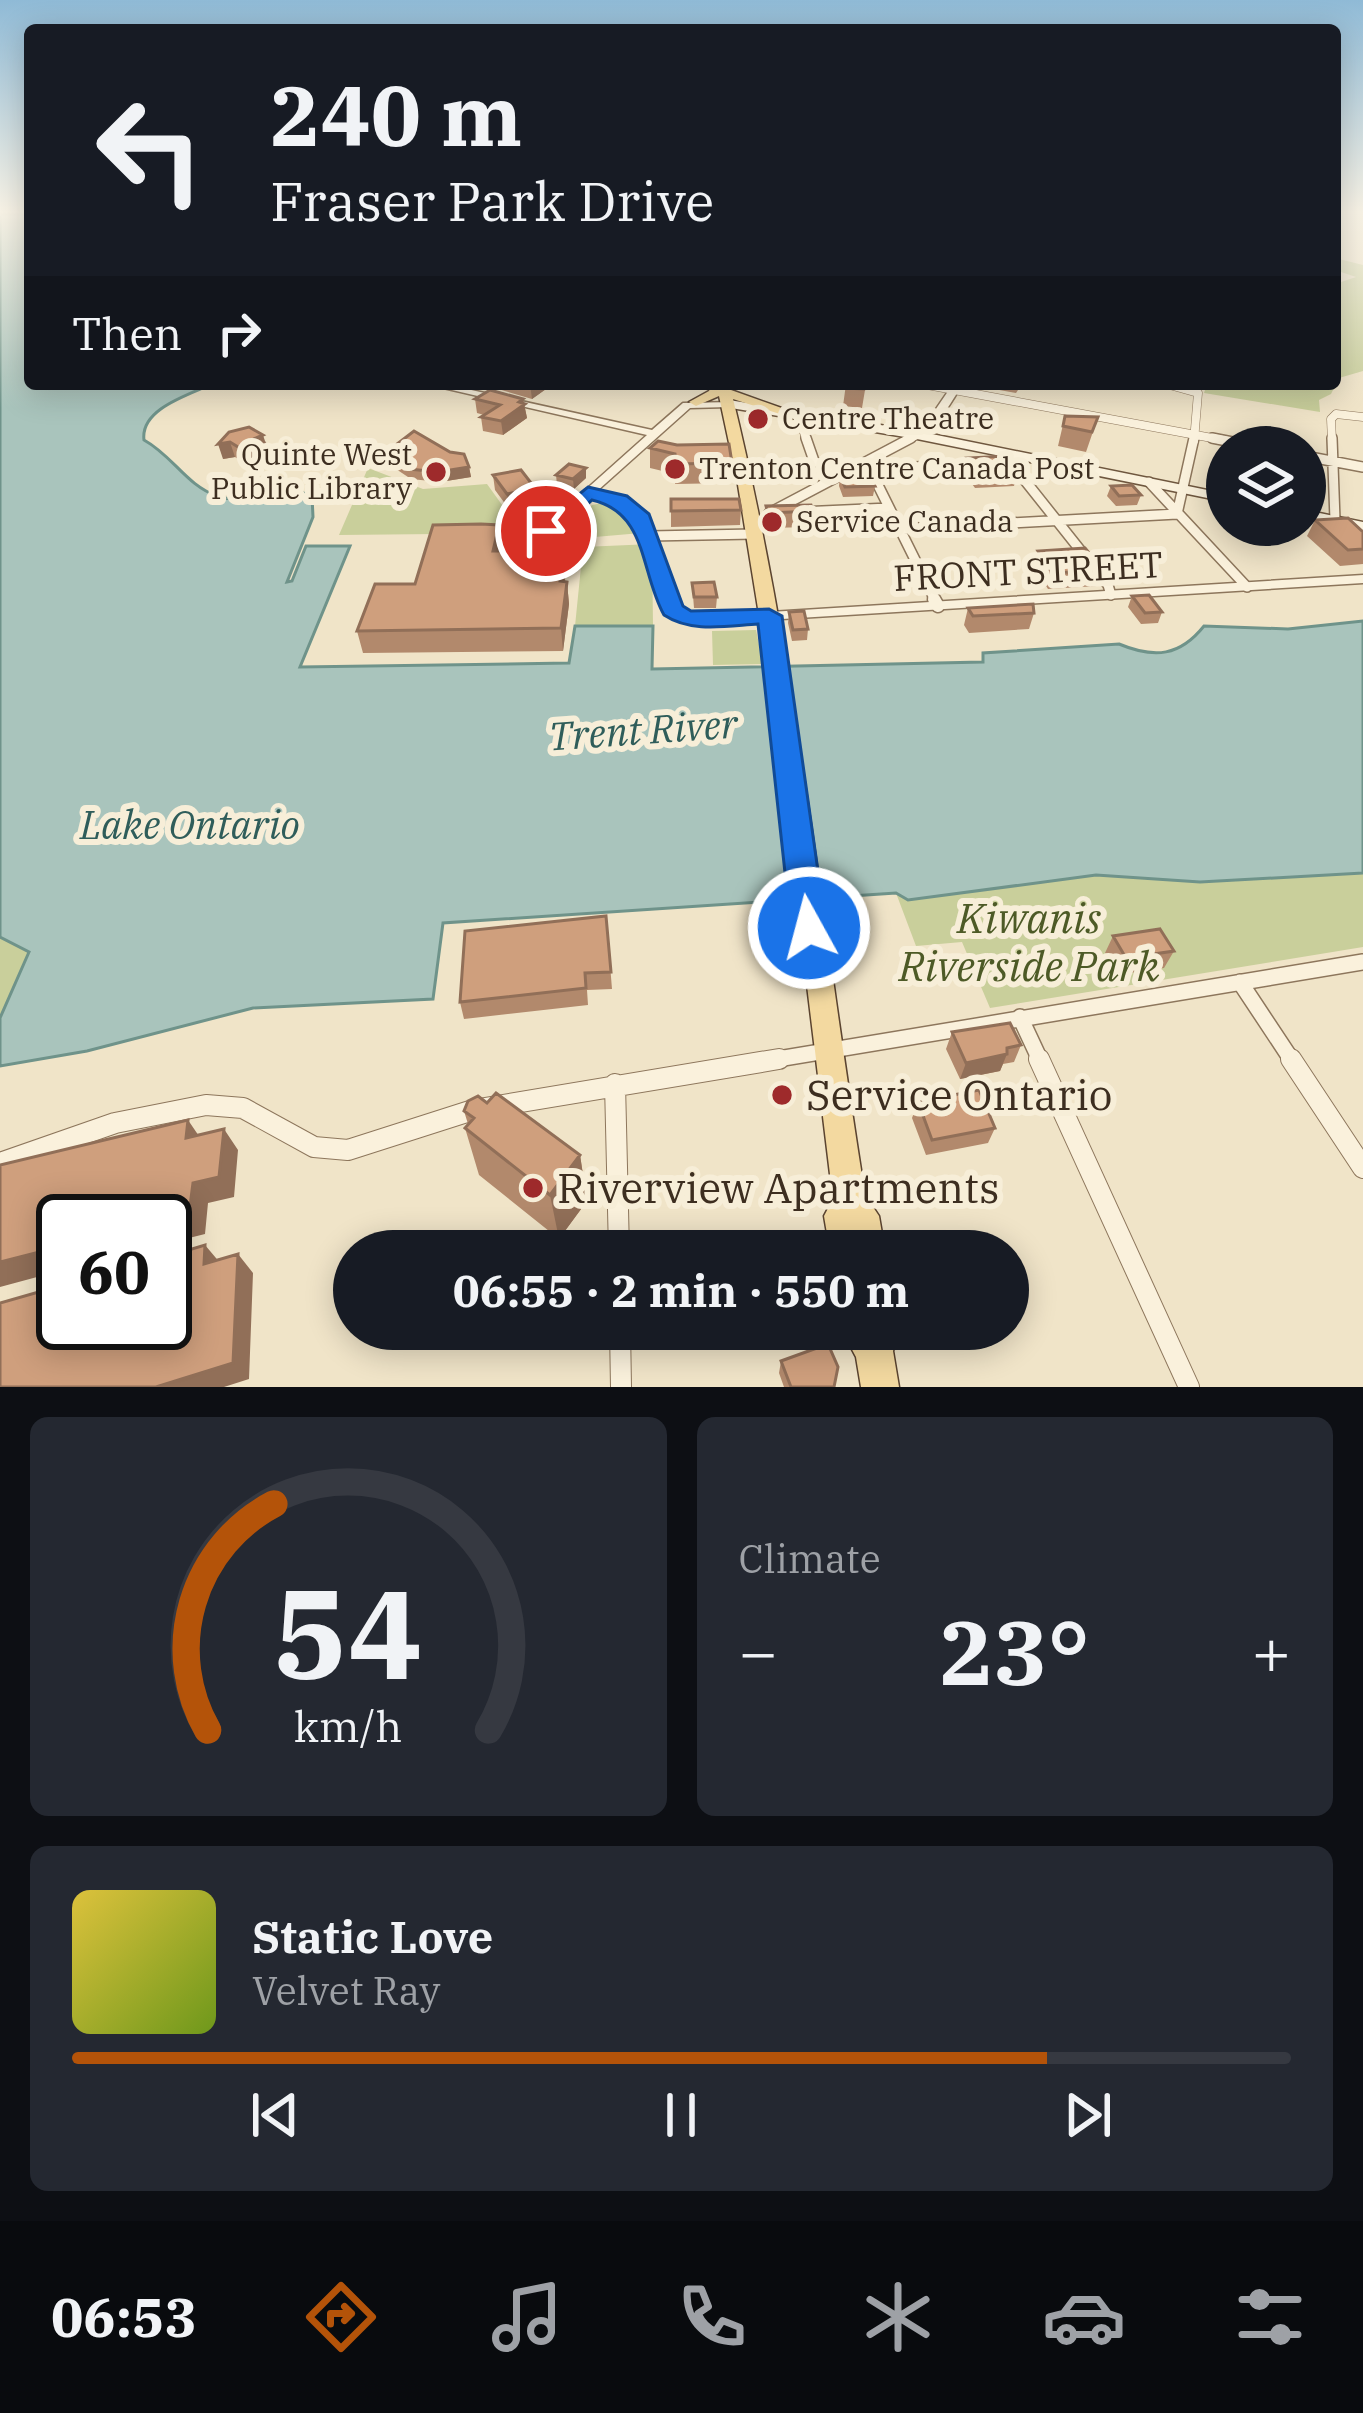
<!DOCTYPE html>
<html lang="en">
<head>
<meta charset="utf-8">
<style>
  :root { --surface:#171b24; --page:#242831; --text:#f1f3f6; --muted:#9ea1a6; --line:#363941; --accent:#b45309 }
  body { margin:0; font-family:"IBM Plex Serif",serif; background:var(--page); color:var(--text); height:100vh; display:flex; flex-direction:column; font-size:45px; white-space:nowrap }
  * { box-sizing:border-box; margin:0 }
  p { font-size:39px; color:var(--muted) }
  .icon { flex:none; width:66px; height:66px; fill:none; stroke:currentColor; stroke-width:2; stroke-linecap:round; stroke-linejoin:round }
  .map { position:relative; height:1387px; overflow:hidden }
  .side { display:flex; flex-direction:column; gap:30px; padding:30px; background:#0d0f14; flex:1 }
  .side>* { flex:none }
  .banner { position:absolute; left:24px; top:24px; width:1317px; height:366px; border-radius:12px; box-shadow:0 6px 30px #0003; background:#171b24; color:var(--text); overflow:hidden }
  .buttons { position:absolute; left:1206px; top:426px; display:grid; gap:24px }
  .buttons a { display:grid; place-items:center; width:120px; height:120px; border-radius:50%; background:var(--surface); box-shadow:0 6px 30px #0003; font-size:60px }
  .speed { position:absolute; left:36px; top:1194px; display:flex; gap:24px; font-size:60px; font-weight:700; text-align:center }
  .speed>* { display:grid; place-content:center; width:156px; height:156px; border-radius:50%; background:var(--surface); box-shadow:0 6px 30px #0003; line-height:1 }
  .speed .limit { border:6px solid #111; border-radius:18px; background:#fff; color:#111 }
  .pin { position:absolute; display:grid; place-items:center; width:102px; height:102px; color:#fff; margin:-51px; border:6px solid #fff; border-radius:50%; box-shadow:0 3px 12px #0007 }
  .me { position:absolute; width:132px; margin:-66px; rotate:353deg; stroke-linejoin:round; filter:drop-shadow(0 0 9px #0008) }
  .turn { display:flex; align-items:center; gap:42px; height:252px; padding:0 48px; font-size:54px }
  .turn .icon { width:156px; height:156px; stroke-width:2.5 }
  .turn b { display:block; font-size:84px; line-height:102px }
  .then { display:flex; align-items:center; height:114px; padding:0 48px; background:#0003; gap:24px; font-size:45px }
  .big { font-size:90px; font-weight:800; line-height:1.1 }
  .side .card { flex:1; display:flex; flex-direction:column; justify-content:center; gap:18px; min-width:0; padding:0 42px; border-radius:18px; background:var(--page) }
  .side .dial { align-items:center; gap:0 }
  .dial svg { height:312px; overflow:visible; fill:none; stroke:var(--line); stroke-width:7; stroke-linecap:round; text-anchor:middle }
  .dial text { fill:var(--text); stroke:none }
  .song { display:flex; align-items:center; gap:36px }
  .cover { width:144px; height:144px; border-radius:18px; background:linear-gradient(135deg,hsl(50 70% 55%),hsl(80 70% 35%)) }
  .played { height:12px; border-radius:6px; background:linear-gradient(90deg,var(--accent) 80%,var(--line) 80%) }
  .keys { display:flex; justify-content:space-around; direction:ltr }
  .heat { display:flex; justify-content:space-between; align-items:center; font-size:66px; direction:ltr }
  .side .tiles { flex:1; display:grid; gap:30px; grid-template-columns:1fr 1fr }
  .card:last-child { grid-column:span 2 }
  .trip { position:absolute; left:333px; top:1230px; width:696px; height:120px; border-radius:60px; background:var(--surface); box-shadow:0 6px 30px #0003; font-weight:800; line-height:120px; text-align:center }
  .tabs { display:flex; height:192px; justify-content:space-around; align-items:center; background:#090b0e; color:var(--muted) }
  .tabs .icon { width:84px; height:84px }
  .tabs .on { color:var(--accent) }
  .tabs b { font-size:54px; color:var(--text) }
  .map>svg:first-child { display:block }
</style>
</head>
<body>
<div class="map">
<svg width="1363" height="1387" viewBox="0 0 1363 1387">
  <rect width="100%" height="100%" fill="#f0e4c8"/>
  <path fill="#c9cf9b" d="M 1335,258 L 1363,265 L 1363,371 L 1339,378 L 1331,394 L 1319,400 L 1320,412 L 1204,393 L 1206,387 L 1224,390 L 1227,384 L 1335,384 L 1335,284 L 1356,277 L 1335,270 Z
    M 368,468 L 423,489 L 487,484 L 513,520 L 533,519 L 533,533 L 339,535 Z
    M 602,503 L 619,506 L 641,533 L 572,539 L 566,535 L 564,528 L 592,505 Z
    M 652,544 L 653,626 L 575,626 L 583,547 Z
    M 756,630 L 763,664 L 713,665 L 712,631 Z
    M 1363,873 L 1363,947 L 990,1008 L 962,942 L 916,946 L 896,893 L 908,900 L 1096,875 L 1200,882 Z
    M 0,937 L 29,951 L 0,1018 Z"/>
  <path fill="#a9c4bc" stroke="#6f938a" stroke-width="3" d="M 0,214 L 30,214 L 30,384 L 212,384 C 188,395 140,409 144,440 C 173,456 186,485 217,496 C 249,507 280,481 312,496 L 313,517 L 287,582 L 292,581 L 306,546 L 350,546 L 300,667 L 569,663 L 575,626 L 653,626 L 652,669 L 983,662 L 983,653 L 1119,644 C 1155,659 1180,656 1204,626 L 1288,629 L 1363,621 L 1363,873 L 1200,882 L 1096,875 L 908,900 L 896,893 L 443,923 L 433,999 L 253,1008 L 87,1051 L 0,1066 L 0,1018 L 29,952 L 0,937 Z"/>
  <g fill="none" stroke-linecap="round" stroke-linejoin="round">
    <defs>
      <path id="minor-far4" d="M 922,384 L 1228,441
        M 1166,384 L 1198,393 L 1194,441
        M 797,413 L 807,441
        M 905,441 L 917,435
        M 1332,441 L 1331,419 L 1336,414 L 1363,417"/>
      <path id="minor-far3" d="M 806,438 L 814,461 L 842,474
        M 1212,438 L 1258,447
        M 1332,438 L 1335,520
        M 1305,456 L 1363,467
        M 1011,463 L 1108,585 L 1111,595
        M 861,465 L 870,469 L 936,602
        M 870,469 L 982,464
        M 1149,482 L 1247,587
        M 800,512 L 889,508
        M 769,513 L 911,438
        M 1177,514 L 1194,438
        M 899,529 L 1177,514
        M 546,531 L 588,493
        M 650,536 L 754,534"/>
      <path id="minor-far2" d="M 934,599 L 938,606"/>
      <path id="minor-far1" d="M 1240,982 L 1293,1062
        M 1020,1017 L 1041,1062
        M 760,1062 L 1363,962"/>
      <path id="minor" d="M 1039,1059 L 1189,1387
        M 1291,1059 L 1363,1168
        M 615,1084 L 619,1251
        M 0,1163 L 115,1123 L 206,1105 L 243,1108 L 314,1147 L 348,1150 L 473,1110 L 779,1059
        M 620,1329 L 621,1387"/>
      <path id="tertiary" d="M 426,384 L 444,384 L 652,430 L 683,403 L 733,402 L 733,406 L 729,407 L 690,408 L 596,492 C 659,511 661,551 678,607 L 704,616 L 1363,575 L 1363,583 L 703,624 L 667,612 L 665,609 C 656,578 652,535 625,513 C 612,503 596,500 582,493 L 647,435 Z
        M 953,384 L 963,384 C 949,404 937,432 913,437 L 913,433 L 927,422 Z"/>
      <path id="secondary" d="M 729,400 L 917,431 L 1227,494 L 1227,502 L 917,439 L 725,407 L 723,404 Z
        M 1305,510 L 1363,522 L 1363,530 L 1305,518 Z"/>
      <path id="primary" d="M 712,384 L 730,384 L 731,390 L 790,411 L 783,415 L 733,399 C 797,661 822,929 865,1195 L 879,1216 L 885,1251 L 830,1251 L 824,1216 L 833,1199 L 771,689 L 738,485 L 719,396 L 696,406 L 689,402 L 709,391 Z
        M 841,1329 L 900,1329 L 893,1351 L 899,1387 L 861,1387 L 856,1357 Z"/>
    </defs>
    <use href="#minor-far4" stroke="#8d765c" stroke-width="9"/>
    <use href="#minor-far3" stroke="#8d765c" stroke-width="12"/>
    <use href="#minor-far2" stroke="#8d765c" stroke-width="15"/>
    <use href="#minor-far1" stroke="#8d765c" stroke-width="18"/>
    <use href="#minor" stroke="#8d765c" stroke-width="22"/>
    <use href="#tertiary" stroke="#8d765c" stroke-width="3"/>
    <use href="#secondary" stroke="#6f573f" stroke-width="3"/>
    <use href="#primary" stroke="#5b4430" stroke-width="3"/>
    <use href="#minor-far4" stroke="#faf1dc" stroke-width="8"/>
    <use href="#minor-far3" stroke="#faf1dc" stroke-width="9"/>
    <use href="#minor-far2" stroke="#faf1dc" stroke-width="12"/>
    <use href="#minor-far1" stroke="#faf1dc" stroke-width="15"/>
    <use href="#minor" stroke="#faf1dc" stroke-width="20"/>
    <use href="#tertiary" fill="#faf1dc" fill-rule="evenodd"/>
    <use href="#secondary" fill="#faf1dc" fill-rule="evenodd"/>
    <use href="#primary" fill="#f3d9a0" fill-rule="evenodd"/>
  </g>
  <path fill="#b2896c" d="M 488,384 L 553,384 L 532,399 L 488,386 Z
    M 846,384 L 866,384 L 862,408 L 843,406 Z
    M 977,384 L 1022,384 L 1016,393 L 977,386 Z
    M 475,399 L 523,399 L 527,418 L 503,435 L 483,431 L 481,417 L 484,415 L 477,413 Z
    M 1065,416 L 1098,417 L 1086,452 L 1058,446 Z
    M 229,432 L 268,450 L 265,451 L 267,457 L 247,465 L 235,457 L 223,459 Z
    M 677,445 L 732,463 L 731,483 L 675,484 L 675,474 L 650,468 L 650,448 Z
    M 392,448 L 450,452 L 469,467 L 471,477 L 440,482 L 411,479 L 396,469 Z
    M 967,458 L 1018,470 L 1014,486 L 975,488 L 964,473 Z
    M 493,475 L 537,504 L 509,509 L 495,490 Z
    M 556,475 L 586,478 L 574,489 L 557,485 Z
    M 840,476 L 875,486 L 873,496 L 843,497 L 839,486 Z
    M 1111,486 L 1141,495 L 1137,505 L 1116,506 L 1107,496 Z
    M 671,499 L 741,510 L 740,525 L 671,527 Z
    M 766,506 L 813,511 L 811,527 L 767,528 L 765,521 Z
    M 1315,520 L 1363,532 L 1363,564 L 1340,566 L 1307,536 Z
    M 547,534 L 547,540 L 557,546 L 566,567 L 565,581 L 567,582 L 569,604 L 563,651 L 363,653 L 357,631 L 415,584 L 502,546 L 501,551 L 517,551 Z
    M 1038,551 L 1103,570 L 1097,586 L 1048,589 L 1034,567 Z
    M 692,583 L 717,597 L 716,608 L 694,608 Z
    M 1132,596 L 1162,612 L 1158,623 L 1141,624 L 1128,607 Z
    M 968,608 L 1034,613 L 1029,629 L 969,633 L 964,625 Z
    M 789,612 L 808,629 L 807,640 L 792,641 L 788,623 Z
    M 606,916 L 612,989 L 587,990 L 588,1005 L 464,1019 L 460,1002 Z
    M 1113,936 L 1174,951 L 1164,968 L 1117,975 L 1105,953 Z
    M 952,1032 L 1021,1045 L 1014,1062 L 1003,1064 L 1000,1071 L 960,1079 L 946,1049 Z
    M 918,1102 L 995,1128 L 988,1143 L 926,1155 L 912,1118 Z
    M 487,1103 L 580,1155 L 587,1201 L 559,1239 L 479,1175 L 465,1128 L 468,1124 L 464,1111 Z
    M 781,1361 L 834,1387 L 784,1387 L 779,1373 Z"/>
  <path fill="#916f58" d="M 530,384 L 553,384 L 532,399 Z
    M 523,399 L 527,418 L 503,435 L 501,421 Z
    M 263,435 L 268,450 L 265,451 L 267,457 L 247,465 L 243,450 Z
    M 230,442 L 235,457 L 223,459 L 218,444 Z
    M 469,467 L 471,477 L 440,482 L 438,472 Z
    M 586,468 L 586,478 L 574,489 L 573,479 Z
    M 535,488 L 537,504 L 509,509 L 507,494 Z
    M 499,525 L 502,546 L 496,573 L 493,551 Z
    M 564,546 L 566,567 L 562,603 L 560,581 Z
    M 567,582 L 569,604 L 563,651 L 561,628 Z
    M 1007,1054 L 1000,1071 L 960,1079 L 966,1063 Z
    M 188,1120 L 203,1142 L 186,1138 Z
    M 224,1129 L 238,1150 L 234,1197 L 208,1203 L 205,1234 L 165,1244 L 165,1221 L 193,1183 Z
    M 580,1155 L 587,1201 L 559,1239 L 550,1195 Z
    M 205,1245 L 221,1264 L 204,1264 Z
    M 63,1246 L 63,1270 L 0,1287 L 0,1262 Z
    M 238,1254 L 253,1273 L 249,1379 L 224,1387 L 156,1387 Z"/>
  <path fill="#cf9f7d" stroke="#916f58" stroke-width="3" d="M 846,384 L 865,384 L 864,389 L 845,388 Z
    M 490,390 L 523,399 L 519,402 L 525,404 L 501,421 L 481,417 L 500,405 L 475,399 Z
    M 1065,416 L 1098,417 L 1092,432 L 1063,426 Z
    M 249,427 L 263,435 L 256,438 L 263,442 L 243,450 L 230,442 L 218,444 L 229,432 Z
    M 414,431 L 450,452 L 464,454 L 469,467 L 438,472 L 409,469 L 394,459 L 392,448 Z
    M 658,441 L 677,445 L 729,444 L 732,463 L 675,464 L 675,454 L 650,448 Z
    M 1007,456 L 1018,470 L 978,473 L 967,458 Z
    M 569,464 L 586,468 L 573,479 L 556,475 Z
    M 865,467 L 875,486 L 845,487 L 840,476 Z
    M 521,470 L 535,488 L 507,494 L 493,475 Z
    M 1132,485 L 1141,495 L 1119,496 L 1111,486 Z
    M 671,499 L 739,499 L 741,510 L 671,511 Z
    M 811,505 L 813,511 L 768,513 L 766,506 Z
    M 1348,518 L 1363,532 L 1363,549 L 1348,550 L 1315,520 Z
    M 481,524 L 499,525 L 493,551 L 517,551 L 520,535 L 547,534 L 546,540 L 556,539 L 555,546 L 564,546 L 560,581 L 567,582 L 561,628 L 357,631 L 375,584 L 415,584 L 433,525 Z
    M 1085,548 L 1103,570 L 1053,573 L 1038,551 Z
    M 714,582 L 717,597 L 694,597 L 692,583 Z
    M 1149,595 L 1162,612 L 1145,613 L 1132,596 Z
    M 1033,604 L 1034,613 L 973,616 L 968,608 Z
    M 804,611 L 808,629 L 793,630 L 789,612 Z
    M 606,916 L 611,972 L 585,973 L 586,988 L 460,1002 L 465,931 Z
    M 1160,929 L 1174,951 L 1126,958 L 1113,936 Z
    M 1010,1023 L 1021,1045 L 1007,1048 L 1007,1054 L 966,1063 L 952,1032 Z
    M 979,1090 L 995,1128 L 932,1140 L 918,1102 Z
    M 496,1093 L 580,1155 L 550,1195 L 465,1128 L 474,1118 L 464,1111 L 468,1101 L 478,1096 L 487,1103 Z
    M 188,1120 L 186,1138 L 224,1129 L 219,1177 L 193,1183 L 189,1214 L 163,1221 L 63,1221 L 63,1246 L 0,1262 L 0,1165 Z
    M 205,1245 L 204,1264 L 238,1254 L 233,1363 L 156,1387 L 0,1387 L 0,1303 L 63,1285 L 63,1323 L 165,1323 L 165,1257 Z
    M 828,1344 L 838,1367 L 834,1387 L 791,1387 L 781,1361 Z"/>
  <linearGradient id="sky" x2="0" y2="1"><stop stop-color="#8fbad6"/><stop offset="0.52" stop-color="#f8f3e6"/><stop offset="1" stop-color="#f8f3e6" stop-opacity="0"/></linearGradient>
  <rect width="1363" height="408" fill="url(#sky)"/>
  <path fill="#1a73e8" stroke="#114b97" stroke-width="3" d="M 588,487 L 627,496 L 649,514 L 683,606 L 691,611 L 769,609 L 782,616 L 826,928 L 821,939 L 809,943 L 796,939 L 791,928 L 758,624 C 726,626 691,633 664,615 C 640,572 648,513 592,500 L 554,536 L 538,536 L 538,527 Z"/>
  <g fill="#9e2a2b" stroke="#f7eed8" stroke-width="4.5">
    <circle cx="758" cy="419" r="12"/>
    <circle cx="675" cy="469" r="12"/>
    <circle cx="436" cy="472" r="12"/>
    <circle cx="772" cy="522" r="12"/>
    <circle cx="782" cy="1095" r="12"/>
    <circle cx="533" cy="1188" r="12"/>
  </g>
  <g text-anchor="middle" stroke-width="12" stroke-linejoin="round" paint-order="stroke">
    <g font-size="30" fill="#3d2e20" stroke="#f7eed8" text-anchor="start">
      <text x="782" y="429">Centre Theatre</text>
      <text x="412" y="465" text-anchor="end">Quinte West<tspan x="412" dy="34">Public Library</tspan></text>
      <text x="699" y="479">Trenton Centre Canada Post</text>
      <text x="796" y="532">Service Canada</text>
    </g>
    <g font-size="36" fill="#3d2e20" stroke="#f7eed8">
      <text transform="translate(1028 571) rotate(-3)" y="13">FRONT STREET</text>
    </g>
    <g font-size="39" font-style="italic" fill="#2f5d5a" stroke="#f7eed8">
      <text transform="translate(643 730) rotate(-4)" y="14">Trent River</text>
      <text x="190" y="839">Lake Ontario</text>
    </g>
    <g font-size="42" font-style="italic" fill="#4d5a26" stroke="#f7eed8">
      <text x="1029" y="933">Kiwanis<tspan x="1029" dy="48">Riverside Park</tspan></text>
    </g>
    <g font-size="42" fill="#3d2e20" stroke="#f7eed8" text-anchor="start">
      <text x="806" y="1110">Service Ontario</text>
      <text x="557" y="1203">Riverview Apartments</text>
    </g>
  </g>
</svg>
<div class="buttons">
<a><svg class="icon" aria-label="layers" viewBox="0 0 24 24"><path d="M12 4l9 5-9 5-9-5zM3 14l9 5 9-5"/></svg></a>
</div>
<div class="speed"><div class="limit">60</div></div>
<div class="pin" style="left:546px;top:531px;background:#d93025"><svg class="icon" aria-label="arrive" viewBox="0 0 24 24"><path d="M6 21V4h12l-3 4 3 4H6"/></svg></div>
<svg class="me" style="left:809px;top:928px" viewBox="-20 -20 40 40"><circle r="17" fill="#1a73e8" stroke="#fff" stroke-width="3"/><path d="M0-11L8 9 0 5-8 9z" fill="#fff"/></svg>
<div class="trip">06:55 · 2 min · 550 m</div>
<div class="banner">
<div class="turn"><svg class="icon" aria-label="left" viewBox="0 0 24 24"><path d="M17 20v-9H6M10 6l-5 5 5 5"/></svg><div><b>240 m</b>Fraser Park Drive</div></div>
<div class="then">Then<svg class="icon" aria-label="right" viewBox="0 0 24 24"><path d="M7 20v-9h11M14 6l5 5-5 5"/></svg></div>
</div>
</div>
<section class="side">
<div class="tiles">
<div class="card dial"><svg viewBox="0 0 100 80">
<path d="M14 69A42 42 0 1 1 86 69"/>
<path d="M14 69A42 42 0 0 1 31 11" stroke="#b45309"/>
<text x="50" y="56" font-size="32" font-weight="700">54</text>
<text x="50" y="72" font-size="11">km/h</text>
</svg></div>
<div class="card"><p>Climate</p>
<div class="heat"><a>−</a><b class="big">23°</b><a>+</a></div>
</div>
<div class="card">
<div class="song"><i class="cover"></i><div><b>Static Love</b><p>Velvet Ray</p></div></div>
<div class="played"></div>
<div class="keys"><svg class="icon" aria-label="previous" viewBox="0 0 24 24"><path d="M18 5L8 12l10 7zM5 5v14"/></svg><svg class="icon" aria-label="pause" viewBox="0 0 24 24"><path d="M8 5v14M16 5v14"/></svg><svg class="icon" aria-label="next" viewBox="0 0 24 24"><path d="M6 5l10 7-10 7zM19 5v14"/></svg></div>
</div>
</div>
</section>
<nav class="tabs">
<b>06:53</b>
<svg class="icon on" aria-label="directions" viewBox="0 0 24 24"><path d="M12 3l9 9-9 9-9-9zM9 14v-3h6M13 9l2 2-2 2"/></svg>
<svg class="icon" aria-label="music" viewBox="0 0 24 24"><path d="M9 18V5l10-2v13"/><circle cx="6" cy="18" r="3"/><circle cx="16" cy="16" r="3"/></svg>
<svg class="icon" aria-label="phone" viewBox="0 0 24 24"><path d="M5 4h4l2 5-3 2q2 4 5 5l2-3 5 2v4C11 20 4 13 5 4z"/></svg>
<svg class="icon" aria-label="climate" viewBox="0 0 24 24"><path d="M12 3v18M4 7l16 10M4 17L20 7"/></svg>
<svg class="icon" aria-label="car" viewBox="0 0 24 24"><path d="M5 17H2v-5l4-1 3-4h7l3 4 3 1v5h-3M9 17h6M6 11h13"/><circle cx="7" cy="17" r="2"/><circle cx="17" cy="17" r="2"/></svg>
<svg class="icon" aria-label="filters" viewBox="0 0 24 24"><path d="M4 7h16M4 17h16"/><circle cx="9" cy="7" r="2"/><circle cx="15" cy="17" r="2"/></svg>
</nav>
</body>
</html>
